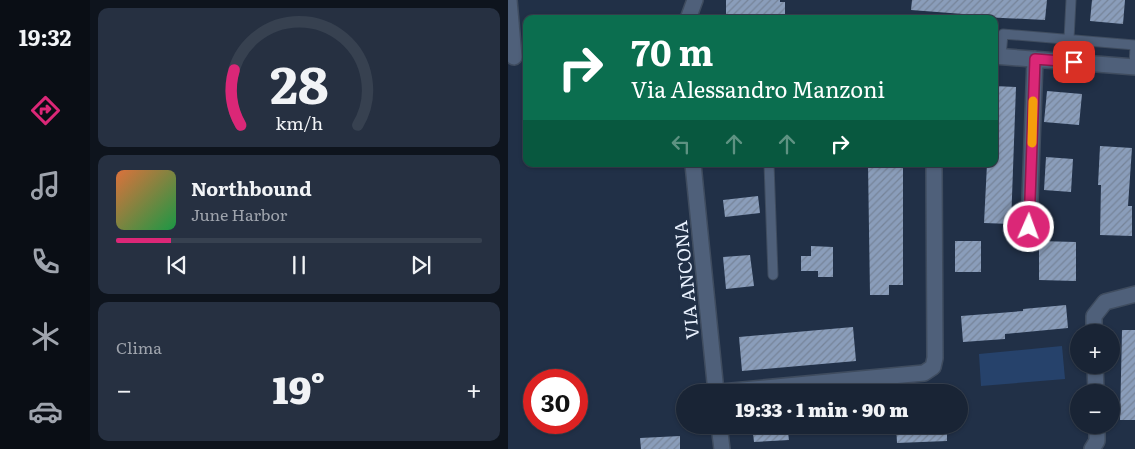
<!DOCTYPE html>
<html lang="it">
<head>
<meta charset="utf-8">
<style>
  :root { --surface:#192435; --page:#263041; --text:#f1f3f6; --muted:#9fa4ad; --line:#374150; --accent:#db2777 }
  body { margin:0; font-family:Literata,serif; background:var(--page); color:var(--text); height:100vh; display:flex; flex-direction:column; font-size:19px; white-space:nowrap }
  * { box-sizing:border-box; margin:0 }
  p { font-size:16px; color:var(--muted) }
  .icon { flex:none; width:28px; height:28px; fill:none; stroke:currentColor; stroke-width:2; stroke-linecap:round; stroke-linejoin:round }
  .map { position:relative; flex:1; overflow:hidden }
  .sheet { display:flex; flex-direction:column; gap:8px; padding:8px; background:#0e141d; width:418px }
  .sheet>* { flex:none }
  .guide { position:absolute; left:15px; top:15px; width:475px; height:152px; border-radius:10px; box-shadow:0 1px 4px #0004,0 0 0 1px var(--line); background:#0b6e4f; color:#fff; overflow:hidden }
  .controls { position:absolute; left:562px; top:324px; display:grid; gap:10px }
  .controls a { display:grid; place-items:center; width:50px; height:50px; border-radius:50%; background:var(--surface); box-shadow:0 1px 4px #0004,0 0 0 1px var(--line); font-size:25px }
  .speed { position:absolute; left:15px; top:369px; display:flex; gap:10px; font-size:25px; font-weight:700; text-align:center }
  .speed>* { display:grid; place-content:center; width:65px; height:65px; border-radius:50%; background:var(--surface); box-shadow:0 1px 4px #0004,0 0 0 1px var(--line); line-height:1 }
  .speed .limit { border:8px solid #d22; background:#fff; color:#111 }
  .pin { position:absolute; display:grid; place-items:center; width:42px; height:42px; color:#fff; margin:-21px; border-radius:10px; box-shadow:0 2px 8px #0006 }
  .me { position:absolute; width:55px; margin:-28px; rotate:2deg; stroke-linejoin:round; filter:drop-shadow(0 0 4px #0008) }
  .turn { display:flex; align-items:center; gap:18px; height:105px; padding:0 25px; font-size:22px }
  .turn .icon { width:65px; height:65px; stroke-width:2.5 }
  .turn b { display:block; font-size:35px; line-height:42px }
  .lanes { display:flex; align-items:center; height:48px; padding:0 25px; background:#0003; justify-content:center; gap:25px; direction:ltr }
  .lanes .off { opacity:.35 }
  .big { font-size:38px; font-weight:800; line-height:1.1 }
  .sheet .card { flex:1; display:flex; flex-direction:column; justify-content:center; gap:8px; min-width:0; padding:0 18px; border-radius:10px; background:var(--page) }
  .sheet .dial { align-items:center; gap:0 }
  .dial svg { height:130px; overflow:visible; fill:none; stroke:var(--line); stroke-width:7; stroke-linecap:round; text-anchor:middle }
  .dial text { fill:var(--text); stroke:none }
  .song { display:flex; align-items:center; gap:15px }
  .cover { width:60px; height:60px; border-radius:8px; background:linear-gradient(135deg,hsl(20 70% 55%),hsl(140 70% 35%)) }
  .played { height:5px; border-radius:2px; background:linear-gradient(90deg,var(--accent) 15%,var(--line) 15%) }
  .keys { display:flex; justify-content:space-around; direction:ltr }
  .heat { display:flex; justify-content:space-between; align-items:center; font-size:28px; direction:ltr }
  .trip { position:absolute; left:168px; top:384px; width:292px; height:50px; border-radius:25px; background:var(--surface); box-shadow:0 1px 4px #0004,0 0 0 1px var(--line); font-weight:800; line-height:50px; text-align:center }
  main { display:flex; flex:1; min-height:0 }
  .dock { display:flex; flex-direction:column; width:90px; justify-content:space-around; align-items:center; background:#0a0e15; color:var(--muted) }
  .dock .icon { width:35px; height:35px }
  .dock .on { color:var(--accent) }
  .dock b { font-size:22px; color:var(--text) }
  .map>svg:first-child { display:block }
</style>
</head>
<body>
<main>
<nav class="dock">
<b>19:32</b>
<svg class="icon on" aria-label="directions" viewBox="0 0 24 24"><path d="M12 3l9 9-9 9-9-9zM9 14v-3h6M13 9l2 2-2 2"/></svg>
<svg class="icon" aria-label="music" viewBox="0 0 24 24"><path d="M9 18V5l10-2v13"/><circle cx="6" cy="18" r="3"/><circle cx="16" cy="16" r="3"/></svg>
<svg class="icon" aria-label="phone" viewBox="0 0 24 24"><path d="M5 4h4l2 5-3 2q2 4 5 5l2-3 5 2v4C11 20 4 13 5 4z"/></svg>
<svg class="icon" aria-label="climate" viewBox="0 0 24 24"><path d="M12 3v18M4 7l16 10M4 17L20 7"/></svg>
<svg class="icon" aria-label="car" viewBox="0 0 24 24"><path d="M5 17H2v-5l4-1 3-4h7l3 4 3 1v5h-3M9 17h6M6 11h13"/><circle cx="7" cy="17" r="2"/><circle cx="17" cy="17" r="2"/></svg>
</nav>
<section class="sheet">
<div class="card dial"><svg viewBox="0 0 100 80">
<path d="M14 69A42 42 0 1 1 86 69"/>
<path d="M14 69A42 42 0 0 1 10 35" stroke="#db2777"/>
<text x="50" y="56" font-size="32" font-weight="700">28</text>
<text x="50" y="72" font-size="11">km/h</text>
</svg></div>
<div class="card">
<div class="song"><i class="cover"></i><div><b>Northbound</b><p>June Harbor</p></div></div>
<div class="played"></div>
<div class="keys"><svg class="icon" aria-label="previous" viewBox="0 0 24 24"><path d="M18 5L8 12l10 7zM5 5v14"/></svg><svg class="icon" aria-label="pause" viewBox="0 0 24 24"><path d="M8 5v14M16 5v14"/></svg><svg class="icon" aria-label="next" viewBox="0 0 24 24"><path d="M6 5l10 7-10 7zM19 5v14"/></svg></div>
</div>
<div class="card"><p>Clima</p>
<div class="heat"><a>−</a><b class="big">19°</b><a>+</a></div>
</div>
</section>
<div class="map">
<svg width="628" height="449" viewBox="0 0 628 449">
  <defs>
    <pattern id="building-hatch" width="6" height="6" patternUnits="userSpaceOnUse" patternTransform="scale(1.25)"><rect width="6" height="6" fill="#8a9dba"/><path d="M-1 1l2-2M0 6l6-6M5 7l2-2" fill="none" stroke="#768499"/></pattern>
  </defs>
  <rect width="100%" height="100%" fill="#213047"/>
  <path fill="#26426b" d="M 554,346 L 557,379 L 473,386 L 471,354 Z"/>
  <path fill="url(#building-hatch)" d="M 218,0 L 272,0 L 272,2 L 277,2 L 277,18 L 218,16 Z
    M 404,0 L 539,0 L 537,20 L 455,16 L 455,14 L 403,10 Z
    M 584,0 L 617,0 L 615,24 L 582,21 Z
    M 486,86 L 508,87 L 503,224 L 476,223 L 479,164 L 486,165 Z
    M 539,91 L 574,94 L 571,125 L 536,122 Z
    M 592,146 L 624,148 L 620,206 L 624,206 L 624,236 L 592,235 L 593,185 L 590,185 Z
    M 538,157 L 565,159 L 563,192 L 536,190 Z
    M 360,164 L 395,165 L 395,285 L 381,285 L 381,295 L 362,295 Z
    M 250,196 L 252,213 L 217,217 L 215,200 Z
    M 447,241 L 473,241 L 473,272 L 447,272 Z
    M 531,241 L 568,242 L 568,281 L 531,280 Z
    M 303,246 L 325,247 L 325,277 L 310,277 L 310,271 L 293,271 L 293,256 L 303,256 Z
    M 242,255 L 246,286 L 218,289 L 215,257 Z
    M 558,305 L 560,328 L 497,334 L 497,339 L 455,342 L 453,316 L 515,311 L 515,309 Z
    M 345,327 L 348,361 L 234,371 L 231,337 Z
    M 614,330 L 628,330 L 628,420 L 612,420 Z
    M 244,425 L 279,425 L 281,440 L 246,442 Z
    M 388,425 L 439,425 L 439,441 L 389,443 Z
    M 172,436 L 172,449 L 133,449 L 132,438 Z"/>
  <g fill="none" stroke-linecap="round" stroke-linejoin="round">
    <defs>
      <path id="lane" d="M 561,39 L 563,0
        M 493,56 L 495,34 L 627,45 L 626,67
        M 261,164 L 265,275"/>
      <path id="street" d="M 1,0 L 6,57
        M 180,19 L 187,0
        M 486,56 L 628,67
        M 185,164 L 208,392
        M 521,227 L 527,59
        M 586,332 L 586,316 L 597,302 L 628,294
        M 587,365 L 588,392
        M 213,392 L 416,373 L 425,367 L 427,358 L 426,164
        M 211,425 L 214,449
        M 584,449 L 589,441 L 589,425"/>
    </defs>
    <use href="#lane" stroke="#3f4c5f" stroke-width="11"/>
    <use href="#street" stroke="#3f4c5f" stroke-width="18"/>
    <use href="#lane" stroke="#4f607a" stroke-width="9"/>
    <use href="#street" stroke="#4f607a" stroke-width="15"/>
  </g>
  <g fill="none" stroke-linecap="round" stroke-linejoin="round">
    <defs>
      <path id="route" d="M 521,227 L 527,59 L 566,62"/>
    </defs>
    <use href="#route" stroke="#8e194d" stroke-width="12"/>
    <use href="#route" stroke="#db2777" stroke-width="9"/>
    <path stroke="#f59e0b" stroke-width="9" d="M 524,143 L 525,101"/>
  </g>
  <g text-anchor="middle" stroke-width="5" stroke-linejoin="round" paint-order="stroke">
    <g font-size="18" fill="#eaf2ff" stroke="#213047">
      <text transform="translate(179 280) rotate(-96)" y="6">VIA ANCONA</text>
    </g>
  </g>
</svg>
<div class="controls">
<a>+</a>
<a>−</a>
</div>
<div class="speed"><div class="limit">30</div></div>
<div class="pin" style="left:566px;top:62px;background:#d93025"><svg class="icon" aria-label="arrive" viewBox="0 0 24 24"><path d="M6 21V4h12l-3 4 3 4H6"/></svg></div>
<svg class="me" style="left:521px;top:227px" viewBox="-20 -20 40 40"><circle r="17" fill="#db2777" stroke="#fff" stroke-width="3"/><path d="M0-11L8 9 0 5-8 9z" fill="#fff"/></svg>
<div class="trip">19:33 · 1 min · 90 m</div>
<div class="guide">
<div class="turn"><svg class="icon" aria-label="right" viewBox="0 0 24 24"><path d="M7 20v-9h11M14 6l5 5-5 5"/></svg><div><b>70 m</b>Via Alessandro Manzoni</div></div>
<div class="lanes"><svg class="icon off" aria-label="left" viewBox="0 0 24 24"><path d="M17 20v-9H6M10 6l-5 5 5 5"/></svg><svg class="icon off" aria-label="ahead" viewBox="0 0 24 24"><path d="M12 20V5M6 11l6-6 6 6"/></svg><svg class="icon off" aria-label="ahead" viewBox="0 0 24 24"><path d="M12 20V5M6 11l6-6 6 6"/></svg><svg class="icon" aria-label="right" viewBox="0 0 24 24"><path d="M7 20v-9h11M14 6l5 5-5 5"/></svg></div>
</div>
</div>
</main>
</body>
</html>
